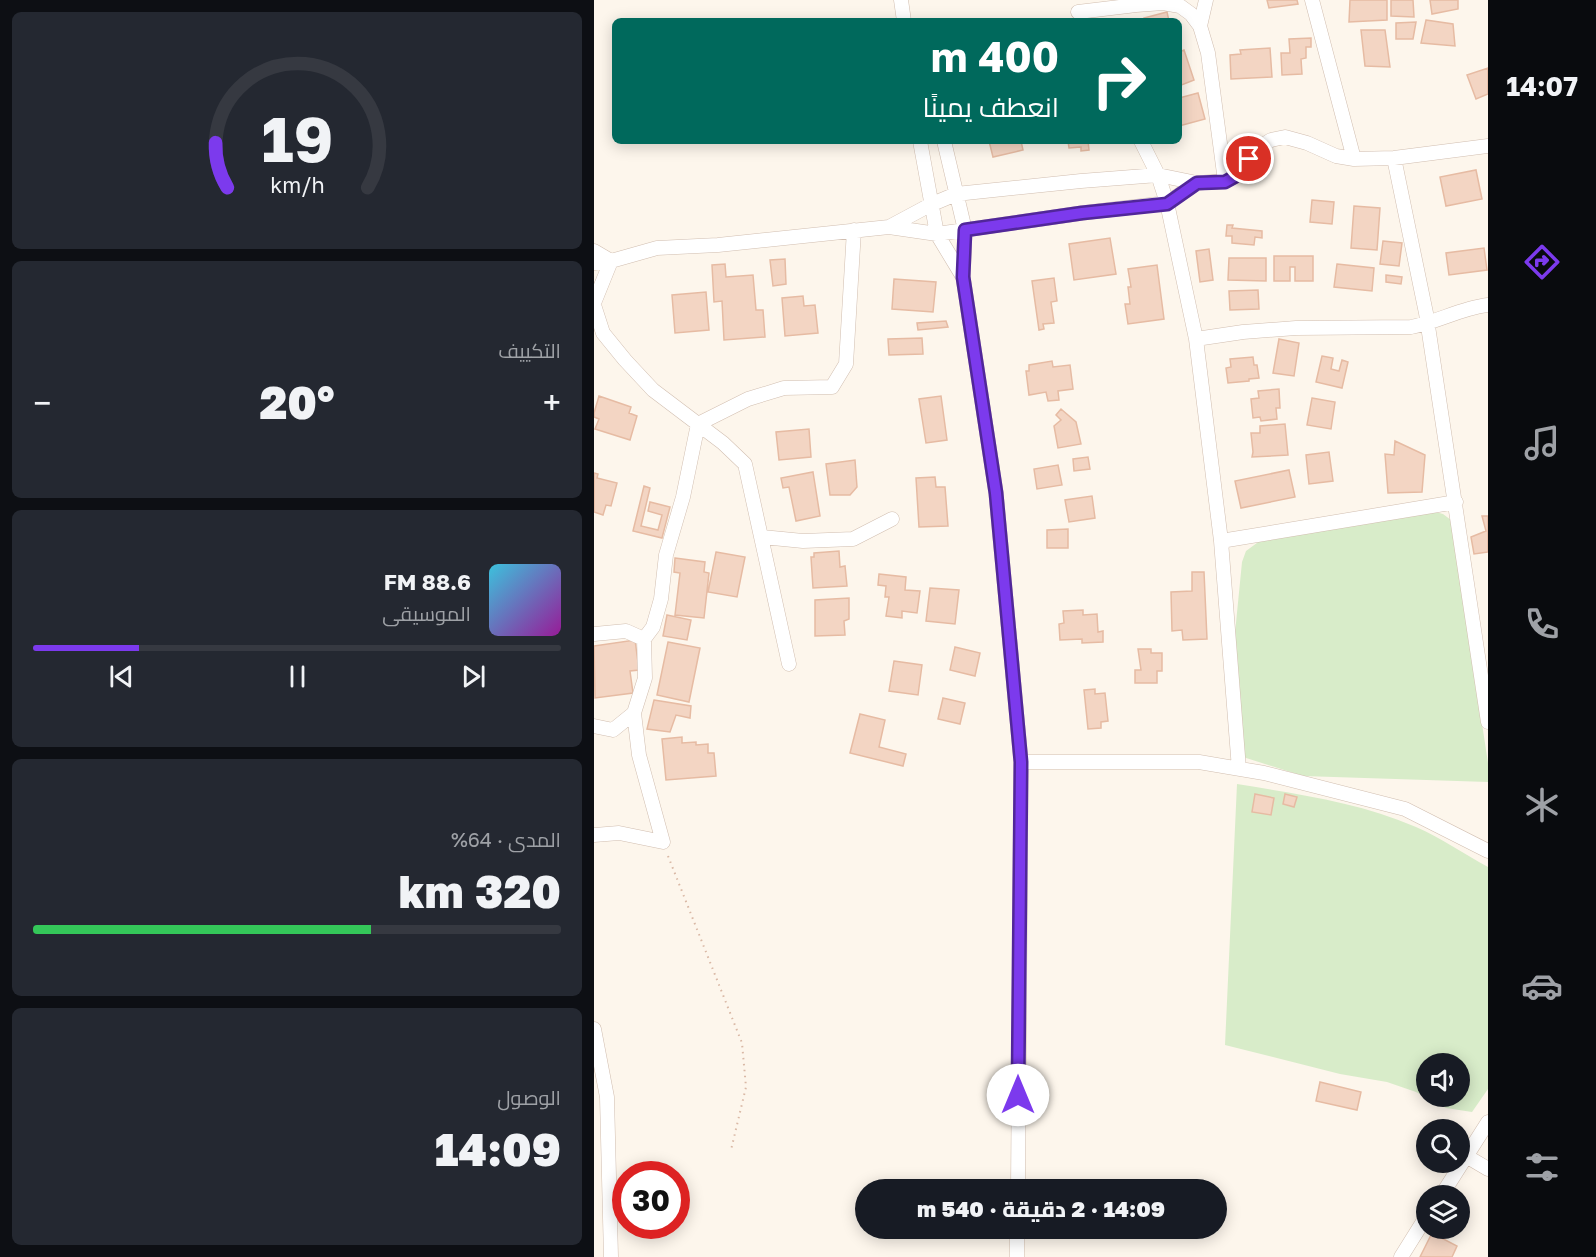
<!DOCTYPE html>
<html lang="ar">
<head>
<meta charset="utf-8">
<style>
  :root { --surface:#171b24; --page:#242831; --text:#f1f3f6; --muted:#9ea1a6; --line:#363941; --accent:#7c3aed }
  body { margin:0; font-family:"Golos Text",Cairo,sans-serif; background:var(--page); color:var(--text); direction:rtl; height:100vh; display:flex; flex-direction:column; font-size:22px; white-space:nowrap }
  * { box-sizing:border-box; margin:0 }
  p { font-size:20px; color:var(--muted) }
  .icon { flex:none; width:33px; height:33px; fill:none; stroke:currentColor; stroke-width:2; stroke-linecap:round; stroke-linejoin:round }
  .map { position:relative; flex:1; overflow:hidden; direction:ltr }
  .sheet { display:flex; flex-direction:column; gap:12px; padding:12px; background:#0d0f14; width:594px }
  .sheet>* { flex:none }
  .banner { position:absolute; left:18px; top:18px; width:570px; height:126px; border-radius:9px; box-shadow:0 3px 15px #0003; direction:rtl; background:#00695c; color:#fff; overflow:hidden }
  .fabs { position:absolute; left:822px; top:1053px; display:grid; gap:12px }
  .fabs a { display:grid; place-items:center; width:54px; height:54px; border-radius:50%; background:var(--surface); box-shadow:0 3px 15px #0003; font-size:30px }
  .speed { position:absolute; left:18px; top:1161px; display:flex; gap:12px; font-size:30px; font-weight:700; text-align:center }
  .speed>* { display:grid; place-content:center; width:78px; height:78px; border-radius:50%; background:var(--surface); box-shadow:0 3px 15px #0003; line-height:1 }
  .speed .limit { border:9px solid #d22; background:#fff; color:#111 }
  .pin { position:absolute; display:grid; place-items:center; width:51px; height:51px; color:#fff; margin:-26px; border:3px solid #fff; border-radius:50%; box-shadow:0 2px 6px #0007 }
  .me { position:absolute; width:66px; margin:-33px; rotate:0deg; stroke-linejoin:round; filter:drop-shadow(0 0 4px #0008) }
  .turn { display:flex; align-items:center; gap:21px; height:126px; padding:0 24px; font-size:27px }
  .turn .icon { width:78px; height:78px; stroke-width:2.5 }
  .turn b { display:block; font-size:42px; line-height:51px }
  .big { font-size:45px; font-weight:800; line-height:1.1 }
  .sheet .tile { flex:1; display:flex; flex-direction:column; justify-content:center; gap:9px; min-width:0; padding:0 21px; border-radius:9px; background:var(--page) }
  .sheet .dial { align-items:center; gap:0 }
  .dial svg { height:156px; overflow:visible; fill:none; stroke:var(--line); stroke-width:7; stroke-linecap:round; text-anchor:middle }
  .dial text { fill:var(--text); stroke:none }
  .song { display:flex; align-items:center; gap:18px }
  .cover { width:72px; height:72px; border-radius:9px; background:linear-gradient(135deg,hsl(190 70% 55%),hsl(300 70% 35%)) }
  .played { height:6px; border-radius:3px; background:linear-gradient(90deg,var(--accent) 20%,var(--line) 20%) }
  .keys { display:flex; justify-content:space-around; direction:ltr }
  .heat { display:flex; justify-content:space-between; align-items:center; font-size:33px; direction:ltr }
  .charge { height:9px; border-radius:4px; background:linear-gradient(90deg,#34c759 64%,var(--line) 0) }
  .trip { position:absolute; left:261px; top:1179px; width:372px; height:60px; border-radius:30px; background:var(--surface); box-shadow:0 3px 15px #0003; font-weight:800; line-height:60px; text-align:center; direction:rtl }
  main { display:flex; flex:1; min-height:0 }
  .menu { display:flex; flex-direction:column; width:108px; justify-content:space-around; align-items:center; background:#090b0e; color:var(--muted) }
  .menu .icon { width:42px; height:42px }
  .menu .current { color:var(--accent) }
  .menu b { font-size:27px; color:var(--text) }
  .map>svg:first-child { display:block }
</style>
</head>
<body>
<main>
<nav class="menu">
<b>14:07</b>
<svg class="icon current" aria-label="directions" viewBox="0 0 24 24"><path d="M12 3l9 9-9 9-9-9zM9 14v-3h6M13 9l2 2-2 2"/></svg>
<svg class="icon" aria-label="music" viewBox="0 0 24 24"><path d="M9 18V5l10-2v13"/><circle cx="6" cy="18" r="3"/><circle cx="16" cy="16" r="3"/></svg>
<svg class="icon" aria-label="phone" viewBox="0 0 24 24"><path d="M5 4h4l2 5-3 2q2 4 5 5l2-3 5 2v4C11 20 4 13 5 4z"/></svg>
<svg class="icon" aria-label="climate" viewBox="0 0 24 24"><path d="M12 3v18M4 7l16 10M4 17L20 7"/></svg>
<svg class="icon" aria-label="car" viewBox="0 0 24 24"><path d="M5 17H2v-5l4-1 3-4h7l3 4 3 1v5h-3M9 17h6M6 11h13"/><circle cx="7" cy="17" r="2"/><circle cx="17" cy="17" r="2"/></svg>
<svg class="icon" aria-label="filters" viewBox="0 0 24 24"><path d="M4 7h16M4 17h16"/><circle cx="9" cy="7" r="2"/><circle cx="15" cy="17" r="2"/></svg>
</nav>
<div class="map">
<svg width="894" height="1257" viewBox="0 0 894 1257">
  <rect width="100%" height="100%" fill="#fdf6ec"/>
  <path fill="#d8ecc9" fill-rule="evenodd" d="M 838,511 L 849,514 L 857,520 L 894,763 L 894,782 L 709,776 L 649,757 L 641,633 L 648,562 L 652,551 L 667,540 Z
    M 643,784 C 703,794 765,802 822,827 C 847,838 870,854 894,867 L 894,1089 L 878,1112 L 852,1108 L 822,1092 L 793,1082 L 746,1074 L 631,1045 ZM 832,1064 L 866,1064 L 866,1096 L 832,1096 Z"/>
  <path fill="#f3d5c3" stroke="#e6bba3" stroke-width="1.5" d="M 673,0 L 703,0 L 704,4 L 675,8 Z
    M 756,0 L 793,0 L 793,20 L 755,22 Z
    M 797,0 L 819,0 L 820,17 L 797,16 Z
    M 836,0 L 864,0 L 864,9 L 838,14 Z
    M 573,12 L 575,21 L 551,21 L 550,18 Z
    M 832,20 L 859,24 L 861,46 L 827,43 Z
    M 822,22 L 819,39 L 802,39 L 802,23 Z
    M 767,30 L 791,30 L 796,67 L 771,66 Z
    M 717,38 L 717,47 L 712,47 L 712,58 L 707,59 L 708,74 L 688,75 L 687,53 L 696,53 L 695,39 Z
    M 676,48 L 678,77 L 637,79 L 636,55 L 647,54 L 646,50 Z
    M 590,50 L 600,80 L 585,86 L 585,52 Z
    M 894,68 L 894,94 L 882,99 L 873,75 Z
    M 604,93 L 611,119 L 585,126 L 585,98 Z
    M 395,141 L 427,141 L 429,150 L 399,157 Z
    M 474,141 L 494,141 L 495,150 L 487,151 L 487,147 L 475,148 Z
    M 882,170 L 888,199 L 852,206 L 846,177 Z
    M 718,200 L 740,202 L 738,224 L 716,222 Z
    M 760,206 L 786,208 L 783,250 L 757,248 Z
    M 633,225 L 639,225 L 638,228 L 668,231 L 668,238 L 661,237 L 660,245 L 638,243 L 638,236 L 632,236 Z
    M 516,238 L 522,274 L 480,280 L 475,244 Z
    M 789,241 L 808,243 L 805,266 L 786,264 Z
    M 890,248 L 893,270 L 855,275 L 852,253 Z
    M 615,249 L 619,280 L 606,282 L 602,251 Z
    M 680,256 L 719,256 L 719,281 L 701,281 L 701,267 L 696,267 L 696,281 L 680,281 Z
    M 635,258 L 672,258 L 672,281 L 634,280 Z
    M 191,259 L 192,284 L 179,286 L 176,260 Z
    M 131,264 L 132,277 L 159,275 L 162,310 L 169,310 L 171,337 L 130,340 L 128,301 L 120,302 L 118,265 Z
    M 743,264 L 780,268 L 778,291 L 740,287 Z
    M 563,265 L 570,319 L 534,324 L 531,304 L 536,304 L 534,287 L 537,287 L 534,269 Z
    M 792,275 L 808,277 L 807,284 L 792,282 Z
    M 460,278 L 463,301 L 457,302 L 460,323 L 449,324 L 450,329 L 445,330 L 438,281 Z
    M 300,279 L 342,282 L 339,312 L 298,309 Z
    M 664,290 L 665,309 L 636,310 L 635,291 Z
    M 112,292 L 115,330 L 81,333 L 78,295 Z
    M 209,296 L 210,306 L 221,305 L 224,333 L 191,336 L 188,298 Z
    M 352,321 L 354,327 L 324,330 L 323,323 Z
    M 328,338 L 329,354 L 295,355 L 294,339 Z
    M 685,339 L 705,343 L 700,376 L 679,373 Z
    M 728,356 L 739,358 L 737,369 L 745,371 L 748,360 L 754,362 L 748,388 L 722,382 Z
    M 659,357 L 660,365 L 663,365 L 665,378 L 655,379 L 655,381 L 634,383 L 632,368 L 637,367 L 636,359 Z
    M 458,361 L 459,367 L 476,365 L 479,389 L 464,391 L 465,400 L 454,401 L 452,392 L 435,395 L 432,371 L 435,371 L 435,365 Z
    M 685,389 L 686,408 L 682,408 L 683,419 L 667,421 L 666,417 L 659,418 L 657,399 L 665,398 L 664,391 Z
    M 5,396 L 37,407 L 35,413 L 43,416 L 36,440 L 1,429 L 5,419 L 0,417 L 0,413 Z
    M 347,396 L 353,440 L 332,443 L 325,399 Z
    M 718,398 L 741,402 L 737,429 L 713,425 Z
    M 467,409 L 482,422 L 487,444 L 464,448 L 460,426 L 467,420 L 462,415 Z
    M 691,424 L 694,455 L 658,457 L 659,452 L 657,433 L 666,433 L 666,426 Z
    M 215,429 L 217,457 L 185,460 L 182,432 Z
    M 801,441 L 831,455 L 828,492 L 794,493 L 791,454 L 800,455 Z
    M 735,452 L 739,481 L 715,484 L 712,455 Z
    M 494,457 L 496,469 L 480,471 L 479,459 Z
    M 261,460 L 263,487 L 256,495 L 236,495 L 232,464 Z
    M 464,465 L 468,485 L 443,489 L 440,469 Z
    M 695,470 L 701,497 L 647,508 L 641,481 Z
    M 219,472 L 226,516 L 202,521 L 195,487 L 189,488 L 187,478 Z
    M 0,473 L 4,474 L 3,478 L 23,483 L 17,506 L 12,505 L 9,515 L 0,512 Z
    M 341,477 L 342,487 L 351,487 L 354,526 L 325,527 L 322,478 Z
    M 50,486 L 56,488 L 47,526 L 64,530 L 68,515 L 54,511 L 56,502 L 76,507 L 68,538 L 39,531 Z
    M 498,496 L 501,518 L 475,522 L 471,500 Z
    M 888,516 L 894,516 L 894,552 L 880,554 L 877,537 L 892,531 Z
    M 474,529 L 474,548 L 453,548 L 453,530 Z
    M 245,551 L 246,567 L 251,566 L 253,586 L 219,588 L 217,557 L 220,557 L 220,553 Z
    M 122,552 L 151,557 L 143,597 L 114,592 Z
    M 81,558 L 111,562 L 110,572 L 115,573 L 110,618 L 81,615 L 86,573 L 80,572 Z
    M 598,572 L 610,572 L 613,639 L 589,640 L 588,630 L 578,631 L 577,592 L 598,591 Z
    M 285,574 L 312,577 L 311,590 L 326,591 L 323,613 L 308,611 L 308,618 L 292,616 L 295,597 L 291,597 L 292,586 L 284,585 Z
    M 336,588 L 365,590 L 361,624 L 332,621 Z
    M 255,598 L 255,619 L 250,621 L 251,635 L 221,636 L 221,600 Z
    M 489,610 L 489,615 L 503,614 L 504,632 L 509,631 L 509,642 L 488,643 L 488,639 L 466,640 L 465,624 L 470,623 L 469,611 Z
    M 73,615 L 97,620 L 93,640 L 69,636 Z
    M 41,640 L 45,670 L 36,671 L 39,693 L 1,698 L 0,646 Z
    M 74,642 L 106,648 L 95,702 L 63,695 Z
    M 361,647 L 386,653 L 381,676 L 356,670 Z
    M 544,649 L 557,649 L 557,653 L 568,653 L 568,671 L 563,671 L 563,683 L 541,683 L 541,670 L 547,670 Z
    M 300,661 L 328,665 L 324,695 L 295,691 Z
    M 501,689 L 501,694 L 511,693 L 514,721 L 507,722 L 507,728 L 494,729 L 490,690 Z
    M 349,698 L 371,703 L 366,724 L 344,719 Z
    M 60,700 L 97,706 L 96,718 L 82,715 L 76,732 L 53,729 Z
    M 266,714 L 291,720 L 285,747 L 312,754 L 309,766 L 256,753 Z
    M 88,737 L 88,743 L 102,742 L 102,745 L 114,744 L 114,753 L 120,753 L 122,776 L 72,780 L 68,739 Z
    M 661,794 L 680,798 L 677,815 L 658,812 Z
    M 691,794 L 703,797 L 700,807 L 689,804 Z
    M 726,1082 L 767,1092 L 763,1110 L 722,1101 Z
    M 838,1233 L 863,1246 L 858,1257 L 826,1257 Z"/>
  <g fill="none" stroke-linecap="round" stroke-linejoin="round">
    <defs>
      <path id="minor" d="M 307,0 L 310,21
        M 718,0 L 760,159
        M 484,12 L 542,5 L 569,3 L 586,6 L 597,14 L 606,26 L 614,53 L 631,181
        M 606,26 L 612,0
        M 326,141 L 343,234 L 369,277
        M 350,141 L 371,230 L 369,277 L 402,493 L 427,762 L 424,1190
        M 547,141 L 564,175 L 573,203 L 602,339 L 627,541 L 862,502
        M 800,158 L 832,313 L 894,722
        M 295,227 L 336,205 L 362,194 L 487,181 L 564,175 L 603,183 L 631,181 L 640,177 L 663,149 L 677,140 L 691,137 L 713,143 L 742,156 L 760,159 L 800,158 L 894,146
        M 0,251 L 17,261 L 0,303
        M 0,263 L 17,261 L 63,248 L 124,245 L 295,227 L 343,234 L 488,213 L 573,203 L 603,183
        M 0,305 L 9,333 L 31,360 L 59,390 L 129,443 L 151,464 L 195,664
        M 602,339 L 649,332 L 702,328 L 817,327 C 844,322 867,308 894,305
        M 168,537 L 209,541 L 259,539 L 298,519
        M 627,541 L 645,769
        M 0,634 L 32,631 L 50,639 L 51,678 L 40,713 L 45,755 L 69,842 L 25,833 L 0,835
        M 50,639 L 59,627 L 67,599 L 72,555 L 89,497 L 104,424 L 154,399 L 190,388 L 238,387 L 252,364 L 260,230
        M 0,726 L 19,730 L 40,713
        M 427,762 L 605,762 L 670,773 L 811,809 L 894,851
        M 0,1029 L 13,1097 L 17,1257
        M 872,1156 L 894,1169
        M 847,1196 L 894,1122
        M 423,1257 L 423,1228
        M 807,1257 L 832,1217"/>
    </defs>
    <use href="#minor" stroke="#d1beb0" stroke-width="15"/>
    <path stroke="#d9b8a5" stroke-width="2" stroke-dasharray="1.5 4.5" stroke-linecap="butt" d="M 74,856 L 148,1043 L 152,1087 L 137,1150"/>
    <use href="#minor" stroke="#fff" stroke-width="14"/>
  </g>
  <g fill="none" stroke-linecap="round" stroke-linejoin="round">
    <defs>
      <path id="route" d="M 424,1095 L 427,762 L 402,493 L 369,277 L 371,230 L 488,213 L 573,204 L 603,183 L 631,182 L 640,177 L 655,159"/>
    </defs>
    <use href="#route" stroke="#51269a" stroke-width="15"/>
    <use href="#route" stroke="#7c3aed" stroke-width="10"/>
  </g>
</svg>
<div class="fabs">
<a><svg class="icon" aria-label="sound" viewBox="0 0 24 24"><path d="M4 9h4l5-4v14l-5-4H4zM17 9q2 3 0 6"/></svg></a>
<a><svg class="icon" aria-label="search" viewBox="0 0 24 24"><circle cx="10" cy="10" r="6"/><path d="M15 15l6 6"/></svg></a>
<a><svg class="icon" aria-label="layers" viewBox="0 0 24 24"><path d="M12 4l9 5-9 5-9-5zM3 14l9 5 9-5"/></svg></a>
</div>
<div class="speed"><div class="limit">30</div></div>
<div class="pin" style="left:655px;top:159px;background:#d93025"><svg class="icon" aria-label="arrive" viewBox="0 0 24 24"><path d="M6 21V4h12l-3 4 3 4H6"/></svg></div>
<svg class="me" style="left:424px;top:1095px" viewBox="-20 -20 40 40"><circle r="19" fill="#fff"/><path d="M0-13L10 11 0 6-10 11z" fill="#7c3aed"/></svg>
<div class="trip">14:09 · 2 دقيقة · 540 m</div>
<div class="banner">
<div class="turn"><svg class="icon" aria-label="right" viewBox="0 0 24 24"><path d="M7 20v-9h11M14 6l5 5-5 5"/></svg><div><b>400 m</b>انعطف يمينًا</div></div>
</div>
</div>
<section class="sheet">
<div class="tile dial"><svg viewBox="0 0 100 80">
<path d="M14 69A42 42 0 1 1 86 69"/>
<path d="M14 69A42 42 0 0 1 8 46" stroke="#7c3aed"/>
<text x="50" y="56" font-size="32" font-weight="700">19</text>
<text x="50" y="72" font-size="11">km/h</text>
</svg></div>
<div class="tile"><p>التكييف</p>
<div class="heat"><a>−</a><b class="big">20°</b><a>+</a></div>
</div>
<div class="tile">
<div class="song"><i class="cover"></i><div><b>88.6 FM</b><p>الموسيقى</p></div></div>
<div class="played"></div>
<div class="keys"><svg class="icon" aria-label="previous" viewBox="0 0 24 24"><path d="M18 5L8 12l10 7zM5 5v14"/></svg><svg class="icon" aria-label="pause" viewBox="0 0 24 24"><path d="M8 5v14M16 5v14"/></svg><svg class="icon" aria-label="next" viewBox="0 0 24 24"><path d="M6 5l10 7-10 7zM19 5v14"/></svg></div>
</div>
<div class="tile"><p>المدى · 64%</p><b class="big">320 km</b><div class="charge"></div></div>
<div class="tile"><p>الوصول</p><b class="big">14:09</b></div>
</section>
</main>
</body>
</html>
